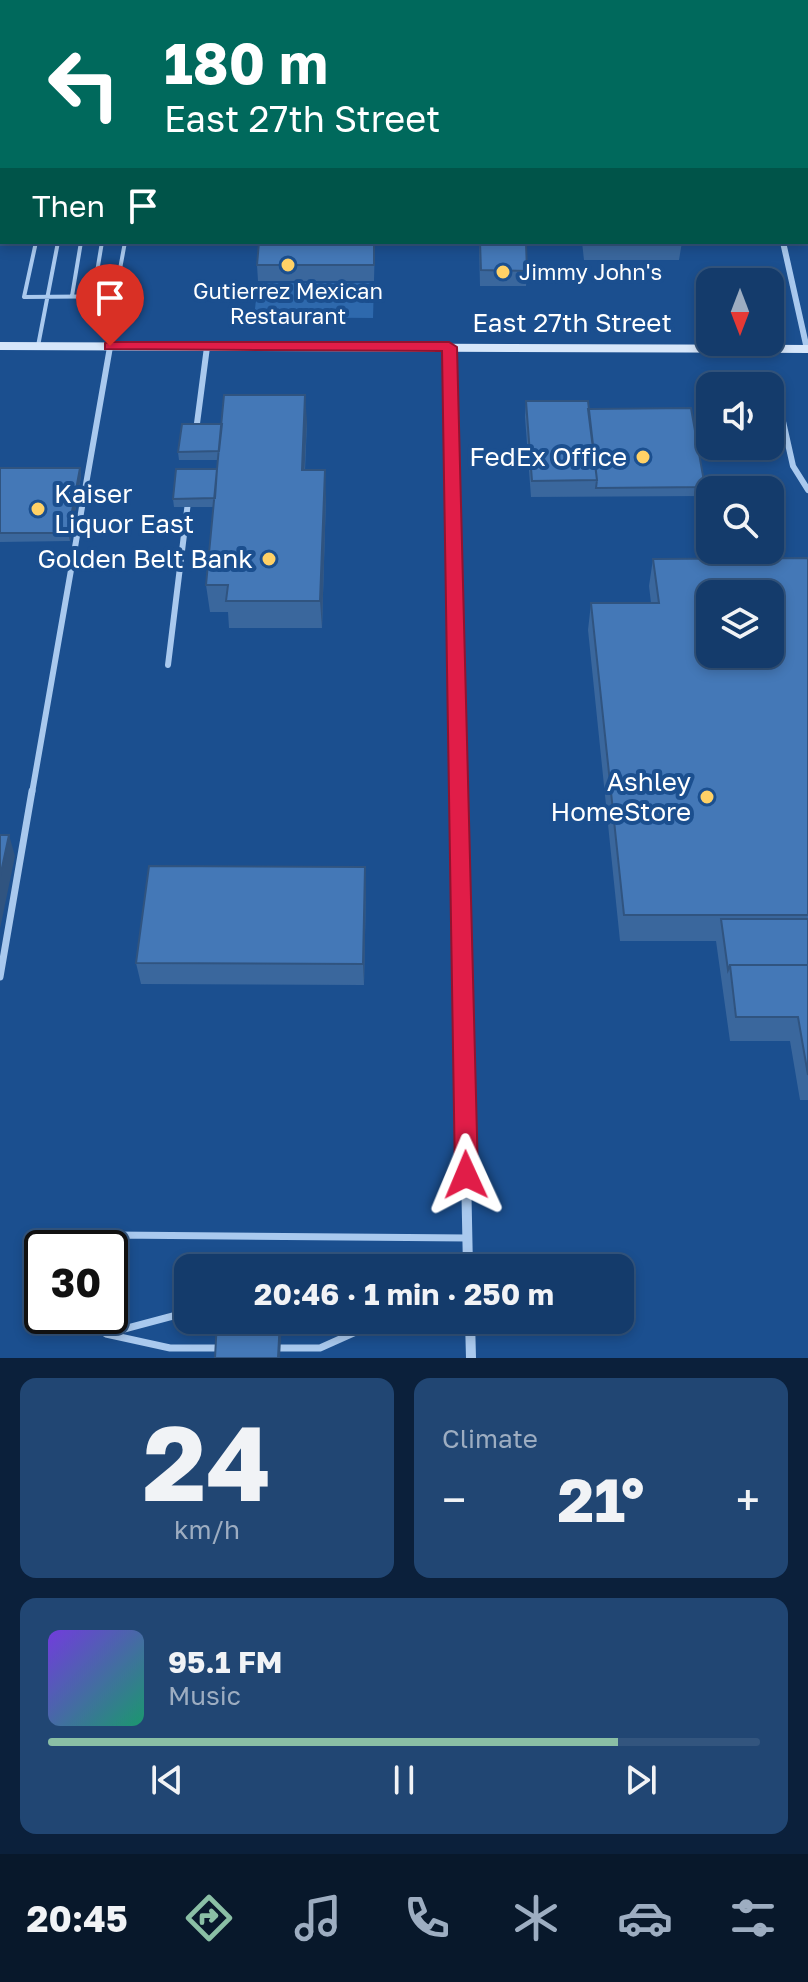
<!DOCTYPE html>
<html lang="en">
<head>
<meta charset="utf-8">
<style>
  :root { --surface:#143b6b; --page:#214673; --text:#f1f3f6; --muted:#9dadc1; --line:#33557e; --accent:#8abfa5 }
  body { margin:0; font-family:"Golos Text",sans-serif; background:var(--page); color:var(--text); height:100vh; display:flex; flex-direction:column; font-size:30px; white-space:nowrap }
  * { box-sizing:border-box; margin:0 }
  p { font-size:26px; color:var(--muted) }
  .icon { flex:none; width:44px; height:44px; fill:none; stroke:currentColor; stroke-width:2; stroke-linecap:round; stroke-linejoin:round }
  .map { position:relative; height:1358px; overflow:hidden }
  .details { display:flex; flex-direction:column; gap:20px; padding:20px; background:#0b203b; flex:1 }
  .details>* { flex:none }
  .hud { position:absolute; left:0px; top:0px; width:808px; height:244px; box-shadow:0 4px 12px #0003,0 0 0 2px var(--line); background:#00695c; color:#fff; overflow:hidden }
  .needle { width:52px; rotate:180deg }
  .fabs { position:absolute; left:696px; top:268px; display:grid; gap:16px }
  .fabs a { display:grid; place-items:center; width:88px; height:88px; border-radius:16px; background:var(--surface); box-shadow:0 4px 12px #0003,0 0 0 2px var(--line); font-size:40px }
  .speed { position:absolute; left:24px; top:1230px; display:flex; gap:16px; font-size:40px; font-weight:700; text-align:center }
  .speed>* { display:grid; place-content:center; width:104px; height:104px; border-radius:50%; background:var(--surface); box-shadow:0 4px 12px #0003,0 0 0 2px var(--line); line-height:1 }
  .speed .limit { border:4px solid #111; border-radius:12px; background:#fff; color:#111 }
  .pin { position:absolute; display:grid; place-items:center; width:68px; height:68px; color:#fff; margin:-82px -34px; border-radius:50% 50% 50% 0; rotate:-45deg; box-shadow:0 0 8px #0007 }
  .pin .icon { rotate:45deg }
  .me { position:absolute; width:88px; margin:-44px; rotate:359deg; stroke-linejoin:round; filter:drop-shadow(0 0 6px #0008) }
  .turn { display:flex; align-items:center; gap:28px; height:168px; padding:0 32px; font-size:36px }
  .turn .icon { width:104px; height:104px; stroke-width:2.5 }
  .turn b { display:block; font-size:56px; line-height:68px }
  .then { display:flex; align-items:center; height:76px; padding:0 32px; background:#0003; gap:16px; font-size:30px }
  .big { font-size:60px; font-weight:700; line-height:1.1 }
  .details .tile { flex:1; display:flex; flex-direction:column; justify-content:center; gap:12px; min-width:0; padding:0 28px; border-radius:16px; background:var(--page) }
  .details .dial { align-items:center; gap:0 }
  .dial b { font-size:104px; line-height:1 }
  .song { display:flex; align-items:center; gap:24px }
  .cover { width:96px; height:96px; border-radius:12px; background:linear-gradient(135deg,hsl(260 70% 55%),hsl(160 70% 35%)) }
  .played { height:8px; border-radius:4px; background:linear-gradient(90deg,var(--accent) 80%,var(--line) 80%) }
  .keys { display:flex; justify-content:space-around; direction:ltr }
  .heat { display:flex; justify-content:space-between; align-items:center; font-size:44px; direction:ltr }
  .details .tiles { flex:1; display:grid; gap:20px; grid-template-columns:1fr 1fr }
  .tile:last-child { grid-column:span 2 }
  .trip { position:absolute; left:174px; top:1254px; width:460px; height:80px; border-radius:16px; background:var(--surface); box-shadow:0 4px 12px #0003,0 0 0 2px var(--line); font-weight:700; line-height:80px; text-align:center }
  .menu { display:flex; height:128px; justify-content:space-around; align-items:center; background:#08182b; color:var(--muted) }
  .menu .icon { width:56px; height:56px }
  .menu .current { color:var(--accent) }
  .menu b { font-size:36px; color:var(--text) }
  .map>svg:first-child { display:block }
</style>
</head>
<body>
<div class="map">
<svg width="808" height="1358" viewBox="0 0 808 1358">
  <rect width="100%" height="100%" fill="#1b4f8f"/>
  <path fill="#2e69ad" d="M 258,283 L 374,283 L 373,318 L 254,317 Z"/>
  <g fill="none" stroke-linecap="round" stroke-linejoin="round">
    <path stroke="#a9c9ee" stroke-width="4" d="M 36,242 L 24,297 L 140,296
      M 72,296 L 81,242
      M 93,296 L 102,242
      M 115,296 L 125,242
      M 38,346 L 58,242"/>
    <path stroke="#a9c9ee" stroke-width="6" d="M 782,417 L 793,466 L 808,490
      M 196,431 L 207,347
      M 168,665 L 188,502
      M 32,793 L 110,347"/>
    <path stroke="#a9c9ee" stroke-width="7" d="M 0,977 L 32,791
      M 110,1282 L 114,1235 L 468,1238
      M 107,1316 L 106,1334 L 170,1348 L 222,1348
      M 331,1320 L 358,1331
      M 109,1333 L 173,1316 L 188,1316
      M 274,1348 L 320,1348 L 358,1331 L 470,1329"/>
    <path stroke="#a9c9ee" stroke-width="6" d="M 0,73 L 2,67
      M 783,242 L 807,349"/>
    <path stroke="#a9c9ee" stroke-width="7" d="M 449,347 L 458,793"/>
    <path stroke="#a9c9ee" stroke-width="10" d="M 458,791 L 468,1268
      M 470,1320 L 471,1358"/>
    <path fill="#d6e6fa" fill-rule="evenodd" d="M 0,342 L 808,345 L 808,353 L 0,350 Z"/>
  </g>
  <path fill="#3a679d" d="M 670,0 L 696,0 L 696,2 L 670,2 Z
    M 375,242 L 374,281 L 258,281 L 257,265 Z
    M 479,242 L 523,242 L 527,271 L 526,286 L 480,286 Z
    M 582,242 L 682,242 L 679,260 L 584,260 Z
    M 526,401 L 588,409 L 705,487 L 703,496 L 531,497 L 525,417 Z
    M 307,422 L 305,470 L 326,497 L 322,628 L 229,628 L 228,612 L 210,612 L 206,585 L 214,507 L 174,507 L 173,499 L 217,469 L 218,460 L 179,460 L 178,452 Z
    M 0,468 L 80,468 L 81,476 L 70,541 L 0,542 Z
    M 808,558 L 808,1100 L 800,1100 L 790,1041 L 730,1041 L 716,941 L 620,941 L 588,630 L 591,603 L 651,603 L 649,586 L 653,559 Z
    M 366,888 L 364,985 L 141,984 L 136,963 Z"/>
  <path fill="#305480" d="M 305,395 L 307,422 L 303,497 L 302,470 Z
    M 80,468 L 81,476 L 70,541 L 68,533 Z
    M 325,470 L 326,497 L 322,628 L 320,601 Z
    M 9,835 L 15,856 L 0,929 L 0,877 Z
    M 365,867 L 366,888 L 364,985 L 363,964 Z
    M 280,1320 L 282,1320 L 280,1358 L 278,1358 Z"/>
  <path fill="#4478b7" stroke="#305480" stroke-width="2" fill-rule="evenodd" d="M 82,0 L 112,0 L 111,2 L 82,2 Z
    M 140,0 L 172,0 L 171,2 L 140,2 Z
    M 259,0 L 297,0 L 296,2 L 259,2 Z
    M 442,0 L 477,0 L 477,2 L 435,2 L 435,1 Z
    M 568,0 L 597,0 L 598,2 L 568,2 Z
    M 259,242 L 374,242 L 374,265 L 257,265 Z
    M 480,242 L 526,243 L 527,271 L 481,270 Z
    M 224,395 L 305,395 L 302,470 L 325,470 L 320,601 L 226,601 L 228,585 L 206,585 Z
    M 526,401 L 588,401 L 597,480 L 532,481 Z
    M 691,408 L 705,487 L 596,488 L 597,480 L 588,409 Z
    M 182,424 L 222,424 L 219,451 L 178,452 Z
    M 0,468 L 80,468 L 68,533 L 0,533 Z
    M 176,469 L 217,469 L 215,498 L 173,499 Z
    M 808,558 L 808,915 L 624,915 L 591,603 L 659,603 L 653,559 ZM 710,594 L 770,594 L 770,654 L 710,654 Z
    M 0,835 L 9,835 L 0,877 Z
    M 149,866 L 365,867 L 363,964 L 136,963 Z
    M 721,919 L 808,919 L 808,965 L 730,965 L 728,970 Z
    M 730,965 L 808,965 L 808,1075 L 798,1017 L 736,1017 Z
    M 217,1320 L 280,1320 L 278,1358 L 215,1358 Z"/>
  <path fill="#e11d48" stroke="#92132f" stroke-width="2" d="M 110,342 L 449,342 L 457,347 L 478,1175 L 474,1183 L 466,1186 L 458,1183 L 455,1175 L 442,351 L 105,349 L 105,343 Z"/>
  <g fill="#ffd166" stroke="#1b4f8f" stroke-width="3">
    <circle cx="288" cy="265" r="8"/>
    <circle cx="503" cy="272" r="8"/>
    <circle cx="643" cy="457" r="8"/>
    <circle cx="38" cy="509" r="8"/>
    <circle cx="269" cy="559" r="8"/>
    <circle cx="707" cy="797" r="8"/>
  </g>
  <g text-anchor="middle" stroke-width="8" stroke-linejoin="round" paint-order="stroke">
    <g font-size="22" fill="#fff" stroke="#1b4f8f" text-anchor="start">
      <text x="519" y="280">Jimmy John's</text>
      <text x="288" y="299" text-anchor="middle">Gutierrez Mexican<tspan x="288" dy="25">Restaurant</tspan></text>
    </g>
    <g font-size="26" fill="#fff" stroke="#1b4f8f">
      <text x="572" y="332">East 27th Street</text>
    </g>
    <g font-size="26" fill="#fff" stroke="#1b4f8f" text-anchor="end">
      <text x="627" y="466">FedEx Office</text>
      <text x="54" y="503" text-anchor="start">Kaiser<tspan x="54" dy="30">Liquor East</tspan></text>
      <text x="253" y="568">Golden Belt Bank</text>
      <text x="691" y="791">Ashley<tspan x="691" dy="30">HomeStore</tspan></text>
    </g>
  </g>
</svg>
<div class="fabs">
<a><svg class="needle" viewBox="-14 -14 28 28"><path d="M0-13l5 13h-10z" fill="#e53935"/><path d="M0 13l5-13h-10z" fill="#9dadc1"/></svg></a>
<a><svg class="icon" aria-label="sound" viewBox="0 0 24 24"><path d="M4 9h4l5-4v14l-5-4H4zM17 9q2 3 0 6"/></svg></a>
<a><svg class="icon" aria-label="search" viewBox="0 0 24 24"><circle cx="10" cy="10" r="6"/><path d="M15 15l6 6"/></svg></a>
<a><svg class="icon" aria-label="layers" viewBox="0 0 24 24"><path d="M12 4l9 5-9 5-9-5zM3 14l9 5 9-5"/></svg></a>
</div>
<div class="speed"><div class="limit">30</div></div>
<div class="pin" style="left:110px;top:346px;background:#d93025"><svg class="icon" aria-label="arrive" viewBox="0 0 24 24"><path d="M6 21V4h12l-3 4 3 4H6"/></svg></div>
<svg class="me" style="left:466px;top:1175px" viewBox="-20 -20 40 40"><path d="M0-17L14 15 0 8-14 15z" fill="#e11d48" stroke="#fff" stroke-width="4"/></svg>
<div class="trip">20:46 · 1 min · 250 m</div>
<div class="hud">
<div class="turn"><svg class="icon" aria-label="left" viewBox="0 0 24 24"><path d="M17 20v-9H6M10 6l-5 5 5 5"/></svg><div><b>180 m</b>East 27th Street</div></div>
<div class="then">Then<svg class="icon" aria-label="arrive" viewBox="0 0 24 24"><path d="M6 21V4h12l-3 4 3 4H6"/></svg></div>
</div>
</div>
<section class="details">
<div class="tiles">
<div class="tile dial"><b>24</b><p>km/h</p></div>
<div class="tile"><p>Climate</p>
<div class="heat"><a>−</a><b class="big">21°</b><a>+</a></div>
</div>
<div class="tile">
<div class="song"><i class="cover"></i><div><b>95.1 FM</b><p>Music</p></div></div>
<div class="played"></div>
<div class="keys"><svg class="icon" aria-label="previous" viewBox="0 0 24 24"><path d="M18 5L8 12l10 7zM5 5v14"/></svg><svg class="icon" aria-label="pause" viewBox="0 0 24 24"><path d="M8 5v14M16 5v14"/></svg><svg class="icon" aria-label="next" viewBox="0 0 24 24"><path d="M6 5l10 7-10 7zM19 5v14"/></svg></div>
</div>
</div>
</section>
<nav class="menu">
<b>20:45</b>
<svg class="icon current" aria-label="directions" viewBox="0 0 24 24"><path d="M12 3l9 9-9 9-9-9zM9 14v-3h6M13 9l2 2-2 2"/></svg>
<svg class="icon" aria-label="music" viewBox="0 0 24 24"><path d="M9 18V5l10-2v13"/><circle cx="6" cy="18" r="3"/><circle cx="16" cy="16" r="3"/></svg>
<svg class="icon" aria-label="phone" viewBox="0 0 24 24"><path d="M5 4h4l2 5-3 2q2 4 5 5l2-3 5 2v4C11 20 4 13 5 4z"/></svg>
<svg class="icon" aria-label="climate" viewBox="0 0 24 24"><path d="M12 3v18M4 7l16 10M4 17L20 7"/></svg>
<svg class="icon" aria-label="car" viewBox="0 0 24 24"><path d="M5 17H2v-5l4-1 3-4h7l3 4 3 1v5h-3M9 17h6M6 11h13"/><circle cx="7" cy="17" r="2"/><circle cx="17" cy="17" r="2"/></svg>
<svg class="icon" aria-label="filters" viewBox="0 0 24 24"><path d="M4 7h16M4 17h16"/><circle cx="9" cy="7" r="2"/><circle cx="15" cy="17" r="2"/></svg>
</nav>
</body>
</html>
